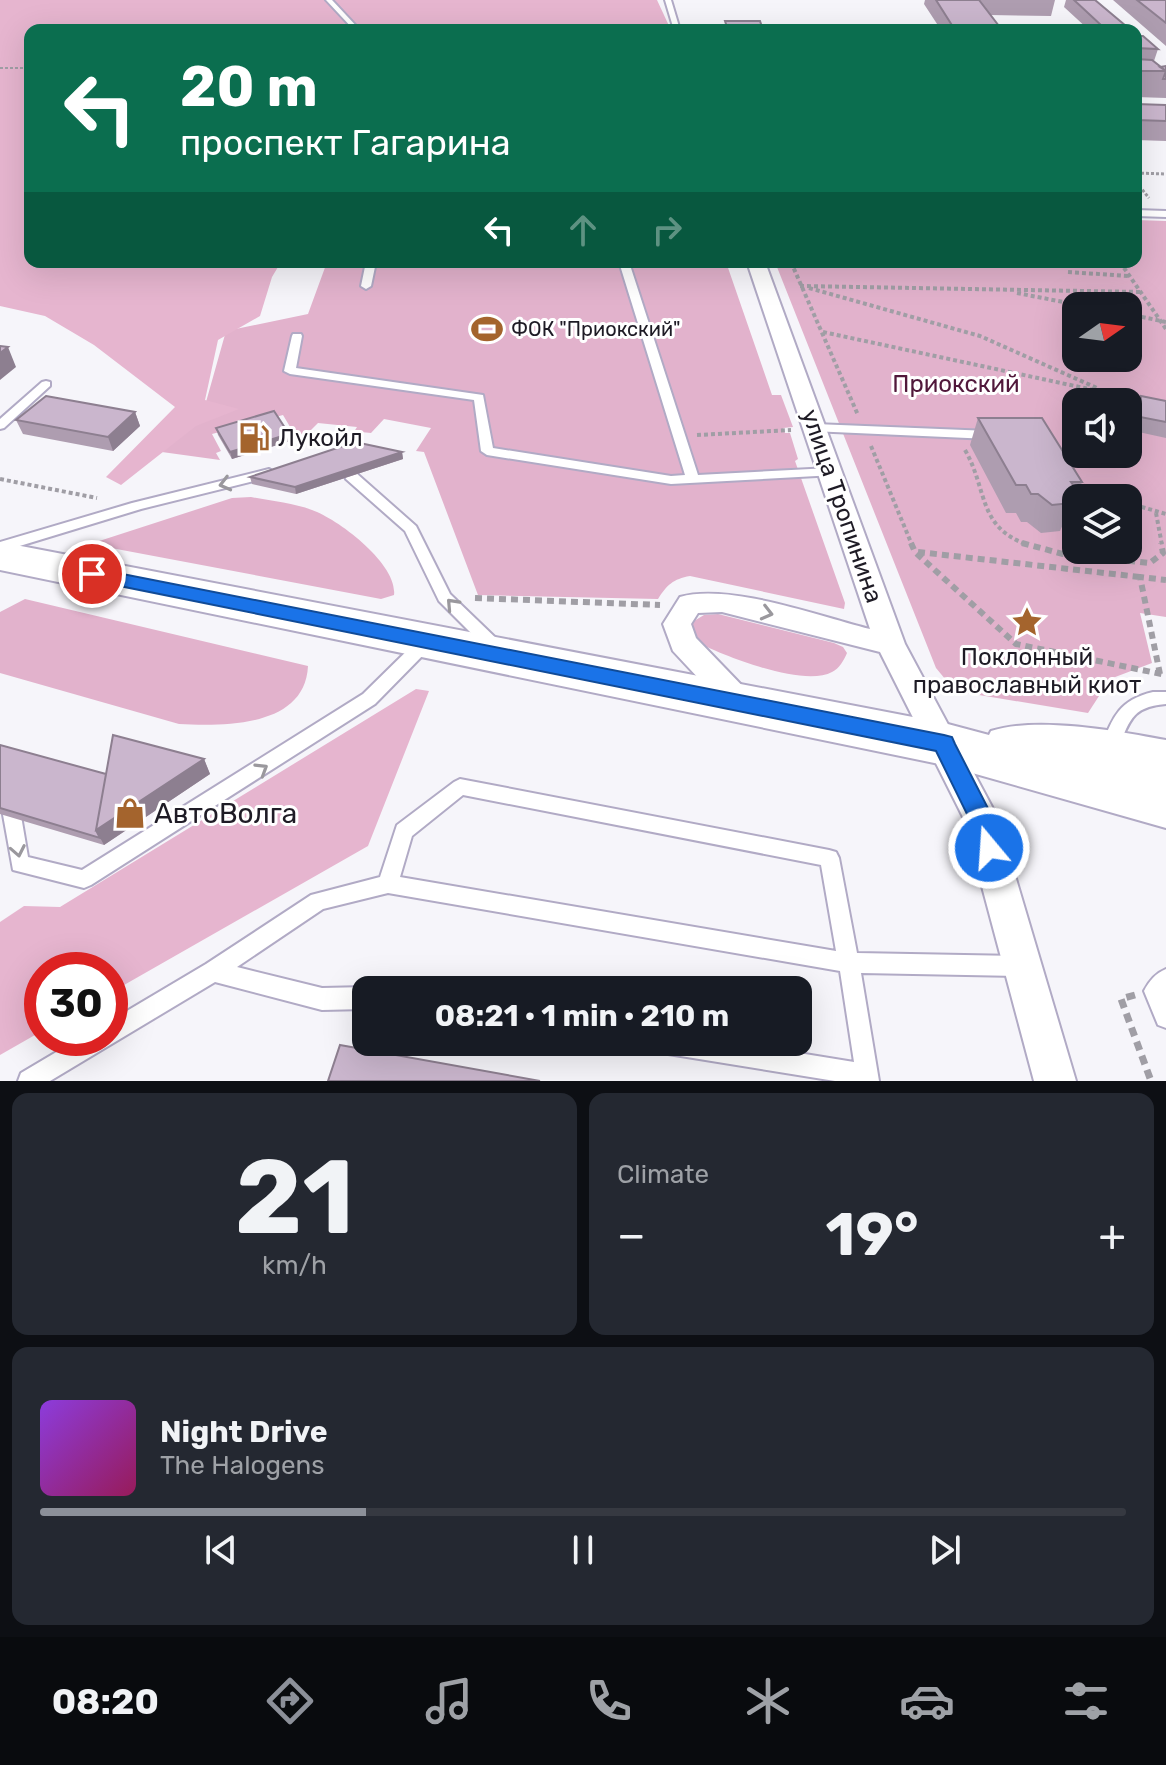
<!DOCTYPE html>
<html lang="en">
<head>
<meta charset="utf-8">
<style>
  :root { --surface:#171b24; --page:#242831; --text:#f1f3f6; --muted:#9ea1a6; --line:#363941; --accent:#8c9099 }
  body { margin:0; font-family:Rubik,sans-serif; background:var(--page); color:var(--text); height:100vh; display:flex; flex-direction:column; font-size:30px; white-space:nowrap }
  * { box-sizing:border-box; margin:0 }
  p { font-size:26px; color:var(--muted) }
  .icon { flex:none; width:44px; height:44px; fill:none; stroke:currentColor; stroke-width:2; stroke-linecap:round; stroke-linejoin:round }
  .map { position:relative; height:1081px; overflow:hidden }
  .side { display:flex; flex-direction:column; gap:12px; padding:12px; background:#0d0f14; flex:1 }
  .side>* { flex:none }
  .banner { position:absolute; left:24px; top:24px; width:1118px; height:244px; border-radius:16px; box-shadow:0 8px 32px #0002; background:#0b6e4f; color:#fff; overflow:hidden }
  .needle { width:52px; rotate:76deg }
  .controls { position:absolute; left:1062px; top:292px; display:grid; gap:16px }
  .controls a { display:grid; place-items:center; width:80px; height:80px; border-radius:16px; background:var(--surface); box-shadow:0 8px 32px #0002; font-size:40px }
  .speed { position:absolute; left:24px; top:952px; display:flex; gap:16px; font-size:40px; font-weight:700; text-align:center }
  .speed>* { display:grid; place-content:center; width:104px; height:104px; border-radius:50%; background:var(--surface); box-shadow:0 8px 32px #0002; line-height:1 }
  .speed .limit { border:12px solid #d22; background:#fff; color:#111 }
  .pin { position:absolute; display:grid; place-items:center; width:68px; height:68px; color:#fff; margin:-34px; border:4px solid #fff; border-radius:50%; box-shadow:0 2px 8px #0007 }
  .me { position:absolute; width:88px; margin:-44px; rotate:342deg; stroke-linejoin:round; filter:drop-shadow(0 0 6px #0008) }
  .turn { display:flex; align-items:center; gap:28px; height:168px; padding:0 24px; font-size:36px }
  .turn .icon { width:104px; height:104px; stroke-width:2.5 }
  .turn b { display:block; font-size:56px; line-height:68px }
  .lanes { display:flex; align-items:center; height:76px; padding:0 24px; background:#0003; justify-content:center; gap:40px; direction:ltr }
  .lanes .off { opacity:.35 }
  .big { font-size:60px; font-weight:700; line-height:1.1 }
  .side .card { flex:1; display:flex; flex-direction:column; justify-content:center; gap:12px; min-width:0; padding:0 28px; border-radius:16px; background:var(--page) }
  .side .dial { align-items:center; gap:0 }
  .dial b { font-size:104px; line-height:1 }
  .song { display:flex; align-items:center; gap:24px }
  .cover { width:96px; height:96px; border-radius:12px; background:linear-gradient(135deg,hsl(270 70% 55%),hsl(330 70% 35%)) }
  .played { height:8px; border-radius:4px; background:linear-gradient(90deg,var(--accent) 30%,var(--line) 30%) }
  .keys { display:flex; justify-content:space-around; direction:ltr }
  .heat { display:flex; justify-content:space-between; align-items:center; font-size:44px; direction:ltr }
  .side .tiles { flex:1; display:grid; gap:12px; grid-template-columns:1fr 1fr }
  .card:last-child { grid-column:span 2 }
  .trip { position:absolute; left:352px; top:976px; width:460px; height:80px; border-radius:16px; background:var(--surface); box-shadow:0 8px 32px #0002; font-weight:700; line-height:80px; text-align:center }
  .tab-bar { display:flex; height:128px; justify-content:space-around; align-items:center; background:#090b0e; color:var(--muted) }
  .tab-bar .icon { width:56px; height:56px }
  .tab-bar .active { color:var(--accent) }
  .tab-bar b { font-size:36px; color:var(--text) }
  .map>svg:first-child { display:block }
</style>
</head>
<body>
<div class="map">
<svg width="1166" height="1081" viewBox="0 0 1166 1081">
  <rect width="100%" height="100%" fill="#f6f5fa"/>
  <path fill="#e2b2cc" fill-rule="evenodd" d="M 1136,220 L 1166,221 L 1166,617 L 1140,613 L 1152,663 L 1110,679 L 1088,713 L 955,691 L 936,668 L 775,262 L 1136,262 ZM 1076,306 L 1128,306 L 1128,358 L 1076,358 ZM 1076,402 L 1128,402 L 1128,454 L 1076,454 ZM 1076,498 L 1128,498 L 1128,550 L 1076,550 Z
    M 327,262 L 726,262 L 772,395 L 781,395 L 793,427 L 783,428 L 785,433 L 790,433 L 798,459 L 795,461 L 845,603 L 844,609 L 690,576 C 673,579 667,585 658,599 L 478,595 L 424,452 L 416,451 L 431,428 L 384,419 L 371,433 L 361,432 L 358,436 L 352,435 L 357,427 L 318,423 L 299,442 L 283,415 L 212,434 L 221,451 L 216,453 L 220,460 L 140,449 L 206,402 L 226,331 L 308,314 Z
    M 251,497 C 271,501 293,503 312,510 C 338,519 398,564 394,595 L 381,599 L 90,544 L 232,498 Z
    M 25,599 L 308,666 C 305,728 223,726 179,724 L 0,673 L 0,612 Z
    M 718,614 L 834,643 L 843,647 L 847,653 C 844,660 839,669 832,672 C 803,688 722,655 694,641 L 689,624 L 704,615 Z"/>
  <path fill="#e6b5cf" d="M 0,0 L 657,0 L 670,28 L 30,30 L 30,262 L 281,262 L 272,277 L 260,316 L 218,340 L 205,400 L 239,409 L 196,426 L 121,485 L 106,477 L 175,407 L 94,345 L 45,316 L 0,306 Z
    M 416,689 L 429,691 L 368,846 L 110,993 L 110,970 L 42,970 L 42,1031 L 0,1055 L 0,922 L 24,906 L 60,907 Z"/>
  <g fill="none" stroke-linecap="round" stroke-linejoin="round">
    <defs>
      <path id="service" d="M 326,0 L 332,0 L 360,30 L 354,30 Z
        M 665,0 L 671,0 L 680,30 L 674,30 Z
        M 1136,210 L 1166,211 L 1166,217 L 1136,216 Z
        M 366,262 L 376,262 L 371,286 L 366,289 L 361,286 Z
        M 619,262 L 629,262 L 698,475 L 830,468 L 836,472 L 835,475 L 671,484 L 487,455 L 481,451 L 474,400 L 290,374 L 284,371 L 292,336 L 293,334 L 301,334 L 302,336 L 296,368 L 483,395 L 493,448 L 671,476 L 685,475 Z
        M 46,381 L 50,382 L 50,386 L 4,428 L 0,429 L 0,419 L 42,382 Z
        M 815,424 L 990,431 L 996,435 L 990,439 L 811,431 L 809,428 L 811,425 Z
        M 269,469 L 275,473 L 274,476 L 141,509 L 0,552 L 0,542 L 132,503 Z
        M 351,472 L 356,473 L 416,526 L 450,594 L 502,644 L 504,648 L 502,652 L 490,652 L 439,601 L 405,531 L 346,479 L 345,476 Z
        M 424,638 L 430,640 L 432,644 L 430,648 L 375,704 L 91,885 L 84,888 L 13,870 L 0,798 L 3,793 L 9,790 L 15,793 L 18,798 L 28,857 L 82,870 L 363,694 L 418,640 Z
        M 1153,692 L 1166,692 L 1166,704 C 1129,707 1130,723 1116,752 L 1110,754 L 1104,752 L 1101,747 C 1113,717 1119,700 1153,692 Z
        M 460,779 L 829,850 L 836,852 L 839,858 L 857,953 L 1020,956 L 1027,959 L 1030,966 L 1027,973 L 1020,976 L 861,973 L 879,1081 L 835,1081 L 662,1053 L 654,1050 L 651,1042 L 731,1042 L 854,1062 L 840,971 L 388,893 L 323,909 L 237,967 L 322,988 L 366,987 L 372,990 L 366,990 L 366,1009 L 322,1010 L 215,982 L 50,1081 L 18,1081 L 21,1073 L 80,1038 L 110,1038 L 110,1021 L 206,964 L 311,895 L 380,877 L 397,825 L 454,782 ZM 463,795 L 821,865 L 836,951 L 400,877 L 412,836 Z
        M 1166,969 L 1166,1028 L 1158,1025 L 1144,991 C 1149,981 1156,973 1166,969 Z"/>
      <path id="minor" d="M 747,262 L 765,262 L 905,644 L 998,818 L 1076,1081 L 1034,1081 L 964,819 L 880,652 L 722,612 L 698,613 L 691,624 L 696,638 L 752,696 L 756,704 L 752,712 L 741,716 L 730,712 L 673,651 L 663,624 L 680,597 C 729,583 819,616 870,629 Z"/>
      <path id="primary" d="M 0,542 L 944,723 L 989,735 L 991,731 C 1037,716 1118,731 1166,740 L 1166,828 L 944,765 L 0,570 Z"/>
    </defs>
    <use href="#service" stroke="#b1aac5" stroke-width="4"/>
    <use href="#minor" stroke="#b1aac5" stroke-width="4"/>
    <use href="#primary" stroke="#b1aac5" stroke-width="4"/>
    <path stroke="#a09ea5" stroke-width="2" stroke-dasharray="3 2" stroke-linecap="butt" d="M 0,68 L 30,68"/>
    <path stroke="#a09ea5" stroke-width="3" stroke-dasharray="3 2" stroke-linecap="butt" d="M 1136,173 L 1166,174
      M 1136,182 L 1149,198"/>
    <path stroke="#a09ea5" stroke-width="4" stroke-dasharray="4 3" stroke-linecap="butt" d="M 791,262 L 858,415
      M 1120,262 L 1166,329
      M 1068,272 L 1128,276
      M 800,286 L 1141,292
      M 809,288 L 980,336 L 1097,388
      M 1017,293 L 1084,306
      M 1128,314 L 1166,322
      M 823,332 L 1145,401
      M 697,435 L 791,430
      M 871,446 L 912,545
      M 965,450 C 988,490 977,527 1028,545
      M 0,479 L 97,498
      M 1077,483 L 1116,498
      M 1128,503 L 1166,514
      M 1156,513 L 1162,545"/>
    <path stroke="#a09ea5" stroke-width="6" stroke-dasharray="7 5" stroke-linecap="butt" d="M 911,543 L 915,552 L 1016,644 L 1166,675
      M 1022,543 L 1063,554 L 1150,563 L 1163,553 L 1161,543
      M 918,552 L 1140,577
      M 475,598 L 660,605
      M 1160,674 L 1140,577 L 1166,580"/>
    <path stroke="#a09ea5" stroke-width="7" stroke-dasharray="9 6" stroke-linecap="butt" d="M 1135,995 L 1121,999 L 1151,1081"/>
    <use href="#service" fill="#fff" fill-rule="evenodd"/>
    <use href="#minor" fill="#fff" fill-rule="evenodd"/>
    <use href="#primary" fill="#fff" fill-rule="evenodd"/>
  </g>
  <path fill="#ae9db0" d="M 925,0 L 1055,0 L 1051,16 L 990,15 L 1002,30 L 941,30 L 924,4 Z
    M 1066,0 L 1095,0 L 1126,26 L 1125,30 L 1089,30 L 1064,7 Z
    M 1113,0 L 1166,0 L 1166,46 Z
    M 1136,36 L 1158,49 L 1154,61 L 1160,67 L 1166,66 L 1166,98 L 1136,97 Z
    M 1136,104 L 1166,105 L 1166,141 L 1136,140 Z
    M 1141,396 L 1166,401 L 1166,438 L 1134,431 L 1135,410 Z
    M 135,412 L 140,426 L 113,451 L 23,434 L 16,420 Z
    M 978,418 L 1082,482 L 1067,520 L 1065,520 L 1060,531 L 1041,533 L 1027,522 L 1021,522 L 1016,513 L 1006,513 L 970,445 Z
    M 216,428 L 289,434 L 290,441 L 232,459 L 218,435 Z
    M 402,452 L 403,459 L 296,494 L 252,484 L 250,477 Z
    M 1128,516 L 1140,535 L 1136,542 L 1128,542 Z
    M 0,745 L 106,774 L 204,759 L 210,774 L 104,845 L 0,814 Z"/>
  <path fill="#8d7f90" d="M 8,347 L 16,367 L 0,380 L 0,353 Z
    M 135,412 L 140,426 L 113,451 L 108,437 Z
    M 289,434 L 290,441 L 232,459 L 230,452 Z
    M 402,452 L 403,459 L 296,494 L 295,487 Z
    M 204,759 L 210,774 L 104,845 L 96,830 Z"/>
  <path fill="#cab6cd" stroke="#8d7f90" stroke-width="2" d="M 936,0 L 979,0 L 1002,30 L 955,30 Z
    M 1074,0 L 1095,0 L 1126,26 L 1102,26 Z
    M 1137,0 L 1166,0 L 1166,23 Z
    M 725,21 L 760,21 L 763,30 L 728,30 Z
    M 893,26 L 909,27 L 911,30 L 895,30 Z
    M 1136,36 L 1143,36 L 1158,49 L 1136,48 Z
    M 1136,59 L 1152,60 L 1166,71 L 1136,71 Z
    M 1166,66 L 1166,79 L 1163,79 L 1166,71 L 1160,67 Z
    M 1136,104 L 1166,105 L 1166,121 L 1136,120 Z
    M 0,346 L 8,347 L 0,353 Z
    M 46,396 L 135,412 L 108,437 L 16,420 Z
    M 1141,396 L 1166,401 L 1166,422 L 1140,417 Z
    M 274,411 L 289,434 L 230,452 L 216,428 Z
    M 978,418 L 1042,418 L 1082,482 L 1071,482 L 1078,492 L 1069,493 L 1072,503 L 1052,505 L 1038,494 L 1031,494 L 1026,485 L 1016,485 Z
    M 355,442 L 402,452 L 295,487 L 250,477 Z
    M 1128,516 L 1140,535 L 1129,535 L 1128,539 Z
    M 113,735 L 204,759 L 96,830 Z
    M 0,745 L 106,774 L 96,830 L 100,838 L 0,808 Z
    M 340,1045 L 540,1081 L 328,1081 Z"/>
  <defs><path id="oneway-chevron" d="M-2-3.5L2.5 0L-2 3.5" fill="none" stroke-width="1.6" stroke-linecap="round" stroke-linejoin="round" transform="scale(2)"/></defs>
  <g stroke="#9a989d">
    <use href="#oneway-chevron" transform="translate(225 484) rotate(166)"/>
    <use href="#oneway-chevron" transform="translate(452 604) rotate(-133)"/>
    <use href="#oneway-chevron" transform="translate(767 613) rotate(14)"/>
    <use href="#oneway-chevron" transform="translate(262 769) rotate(-32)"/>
    <use href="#oneway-chevron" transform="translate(18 851) rotate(79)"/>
  </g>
  <path fill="#1a73e8" stroke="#114b97" stroke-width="2" d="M 92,568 L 944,735 L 952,737 L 955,744 L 993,818 L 1001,848 L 998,856 L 989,859 L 981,856 L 969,818 L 936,751 L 85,579 L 82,574 L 85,570 Z"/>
  <defs>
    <symbol id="stadium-bare" viewBox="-9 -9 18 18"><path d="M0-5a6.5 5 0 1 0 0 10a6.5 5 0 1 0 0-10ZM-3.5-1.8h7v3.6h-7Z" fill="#a4642d" stroke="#fff" stroke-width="2.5" paint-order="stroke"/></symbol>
    <symbol id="fuel-bare" viewBox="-9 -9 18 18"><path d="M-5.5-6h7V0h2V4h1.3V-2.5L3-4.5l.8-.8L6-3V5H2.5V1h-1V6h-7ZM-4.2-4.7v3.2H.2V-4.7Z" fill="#a4642d" stroke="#fff" stroke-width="2.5" paint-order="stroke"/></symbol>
    <symbol id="sight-bare" viewBox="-9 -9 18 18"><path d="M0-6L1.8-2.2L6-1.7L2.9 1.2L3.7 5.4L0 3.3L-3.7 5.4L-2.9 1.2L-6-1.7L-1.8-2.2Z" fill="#a4642d" stroke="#fff" stroke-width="2.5" paint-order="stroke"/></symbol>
    <symbol id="shop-bare" viewBox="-9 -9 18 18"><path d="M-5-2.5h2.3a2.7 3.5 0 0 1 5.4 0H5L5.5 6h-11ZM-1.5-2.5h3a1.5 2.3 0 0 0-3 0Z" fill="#a4642d" stroke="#fff" stroke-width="2.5" paint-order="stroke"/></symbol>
  </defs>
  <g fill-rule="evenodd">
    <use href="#stadium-bare" x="465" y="307" width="44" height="44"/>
    <use href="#fuel-bare" x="232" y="416" width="44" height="44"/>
    <use href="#sight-bare" x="1005" y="600" width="44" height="44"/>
    <use href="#shop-bare" x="108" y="791" width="44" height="44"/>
  </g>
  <g text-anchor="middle" stroke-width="6" stroke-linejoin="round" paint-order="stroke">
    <g font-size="20" fill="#1e1b25" stroke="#fff" text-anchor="start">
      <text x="511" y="336">ФОК "Приокский"</text>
    </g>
    <g font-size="24" fill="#51183b" stroke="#fff">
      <text x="956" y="392">Приокский</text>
    </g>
    <g font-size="24" fill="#1e1b25" stroke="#fff" text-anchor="start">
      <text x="278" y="446">Лукойл</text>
      <text x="1027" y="665" text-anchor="middle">Поклонный<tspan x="1027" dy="28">православный киот</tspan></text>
    </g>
    <g font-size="24" fill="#1e1b25" stroke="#fff">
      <text transform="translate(842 506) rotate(71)" y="8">улица Тропинина</text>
    </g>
    <g font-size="28" fill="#1e1b25" stroke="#fff" text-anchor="start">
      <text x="154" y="823">АвтоВолга</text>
    </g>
  </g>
</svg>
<div class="controls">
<a><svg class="needle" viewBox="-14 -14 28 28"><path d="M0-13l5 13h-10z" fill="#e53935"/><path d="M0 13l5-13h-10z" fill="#9ea1a6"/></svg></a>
<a><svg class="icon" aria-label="sound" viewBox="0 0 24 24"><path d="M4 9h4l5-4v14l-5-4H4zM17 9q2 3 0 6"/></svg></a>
<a><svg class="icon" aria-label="layers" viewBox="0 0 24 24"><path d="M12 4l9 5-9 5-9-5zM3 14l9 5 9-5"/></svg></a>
</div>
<div class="speed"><div class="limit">30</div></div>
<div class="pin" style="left:92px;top:574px;background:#d93025"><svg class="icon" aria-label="arrive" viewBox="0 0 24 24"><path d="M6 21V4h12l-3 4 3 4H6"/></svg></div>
<svg class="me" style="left:989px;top:848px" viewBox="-20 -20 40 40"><circle r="17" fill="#1a73e8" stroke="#fff" stroke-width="3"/><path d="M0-11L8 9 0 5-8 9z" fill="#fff"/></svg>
<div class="trip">08:21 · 1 min · 210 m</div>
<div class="banner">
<div class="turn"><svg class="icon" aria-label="left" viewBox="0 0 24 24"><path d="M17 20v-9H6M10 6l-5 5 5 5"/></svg><div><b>20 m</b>проспект Гагарина</div></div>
<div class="lanes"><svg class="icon" aria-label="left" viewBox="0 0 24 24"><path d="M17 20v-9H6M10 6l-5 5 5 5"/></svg><svg class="icon off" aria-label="ahead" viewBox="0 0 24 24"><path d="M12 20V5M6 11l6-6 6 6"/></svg><svg class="icon off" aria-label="right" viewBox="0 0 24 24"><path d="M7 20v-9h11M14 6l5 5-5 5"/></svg></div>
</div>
</div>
<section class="side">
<div class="tiles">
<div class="card dial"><b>21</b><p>km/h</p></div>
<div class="card"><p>Climate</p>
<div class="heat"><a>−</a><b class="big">19°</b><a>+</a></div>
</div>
<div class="card">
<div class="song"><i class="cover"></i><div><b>Night Drive</b><p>The Halogens</p></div></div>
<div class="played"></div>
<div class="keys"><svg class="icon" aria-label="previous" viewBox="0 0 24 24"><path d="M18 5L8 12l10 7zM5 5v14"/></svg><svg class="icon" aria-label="pause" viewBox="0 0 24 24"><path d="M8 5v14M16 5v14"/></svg><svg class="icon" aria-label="next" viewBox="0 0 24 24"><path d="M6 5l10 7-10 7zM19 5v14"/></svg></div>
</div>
</div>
</section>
<nav class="tab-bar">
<b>08:20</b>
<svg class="icon active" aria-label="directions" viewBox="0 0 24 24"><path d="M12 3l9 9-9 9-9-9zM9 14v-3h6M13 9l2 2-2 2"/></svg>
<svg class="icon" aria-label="music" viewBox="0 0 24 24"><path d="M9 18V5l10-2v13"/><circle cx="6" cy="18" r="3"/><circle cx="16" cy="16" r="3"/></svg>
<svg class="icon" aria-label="phone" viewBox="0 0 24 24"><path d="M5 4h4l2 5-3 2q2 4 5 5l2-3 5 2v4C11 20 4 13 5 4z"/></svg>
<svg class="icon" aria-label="climate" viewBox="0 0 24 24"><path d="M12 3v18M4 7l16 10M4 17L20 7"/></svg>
<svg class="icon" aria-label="car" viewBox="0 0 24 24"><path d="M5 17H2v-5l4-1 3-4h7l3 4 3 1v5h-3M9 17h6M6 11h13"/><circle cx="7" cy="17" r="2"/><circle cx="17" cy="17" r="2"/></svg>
<svg class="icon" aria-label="filters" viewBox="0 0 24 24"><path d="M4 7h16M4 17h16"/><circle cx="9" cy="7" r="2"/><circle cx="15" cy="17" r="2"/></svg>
</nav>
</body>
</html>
